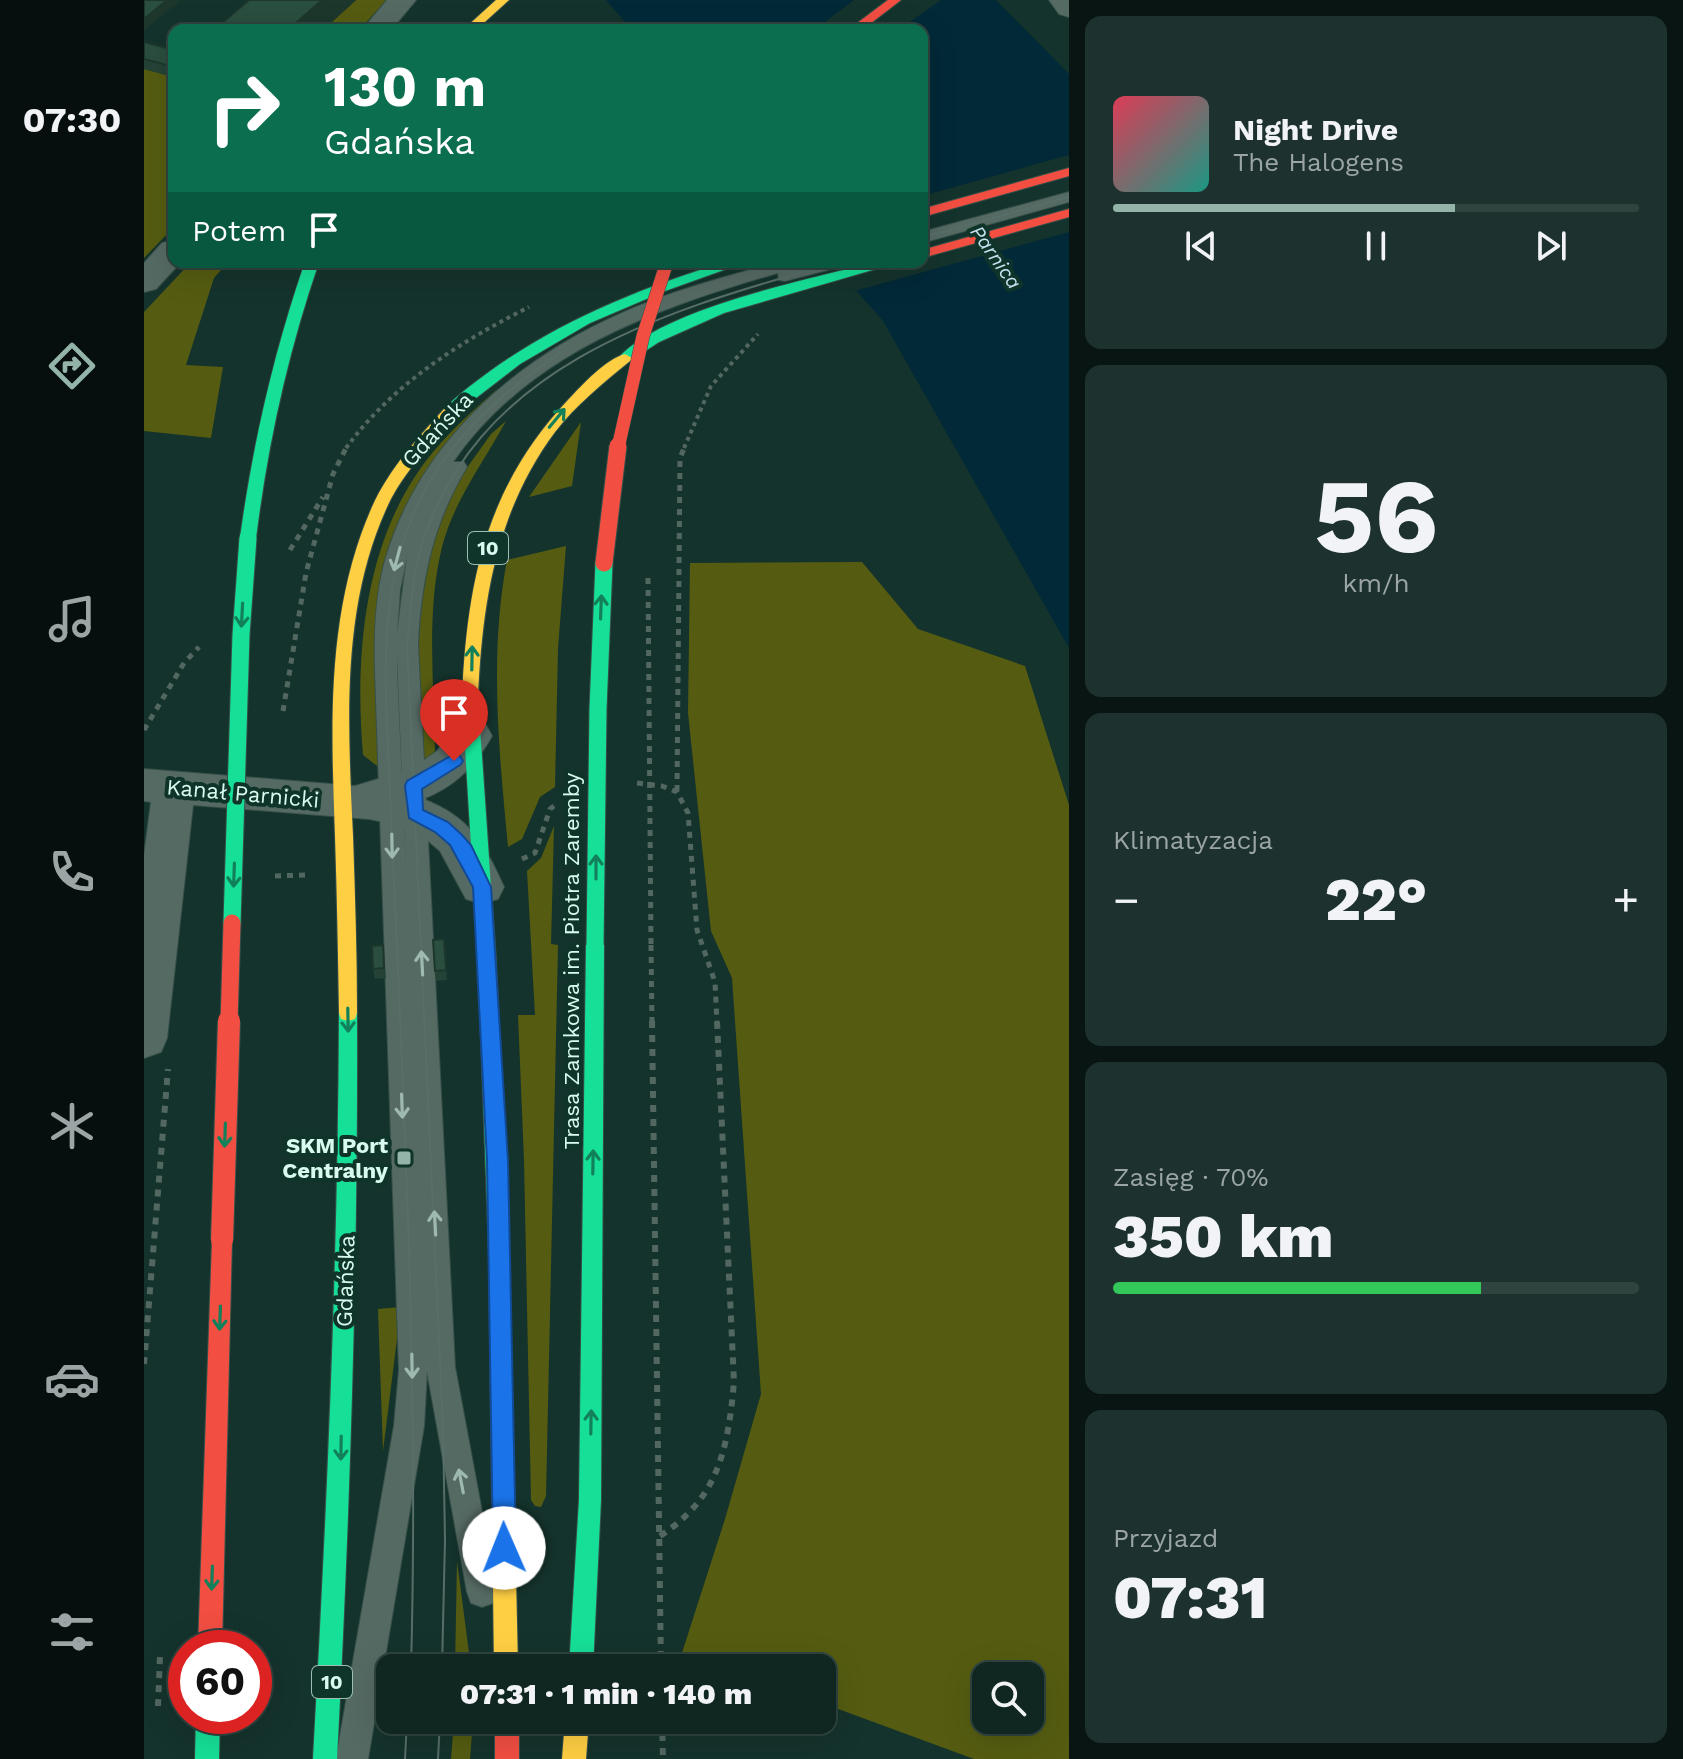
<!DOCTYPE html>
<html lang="pl">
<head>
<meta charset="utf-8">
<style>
  :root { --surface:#0f2621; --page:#1d322e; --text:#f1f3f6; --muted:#9ba5a5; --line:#2f433f; --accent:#94b4aa }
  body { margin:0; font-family:"Work Sans",sans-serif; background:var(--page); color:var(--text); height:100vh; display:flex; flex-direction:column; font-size:30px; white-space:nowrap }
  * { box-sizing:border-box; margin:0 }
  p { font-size:26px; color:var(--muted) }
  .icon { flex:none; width:44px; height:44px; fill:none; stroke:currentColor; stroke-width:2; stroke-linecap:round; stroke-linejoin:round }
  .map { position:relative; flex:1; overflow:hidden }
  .side { display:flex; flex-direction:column; gap:16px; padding:16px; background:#081512; width:614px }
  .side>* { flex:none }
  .top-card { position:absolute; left:24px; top:24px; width:760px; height:244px; border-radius:16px; box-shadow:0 8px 32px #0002,0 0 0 2px var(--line); background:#0b6e4f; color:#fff; overflow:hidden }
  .buttons { position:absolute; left:828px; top:1662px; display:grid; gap:16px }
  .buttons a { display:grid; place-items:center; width:72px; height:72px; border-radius:16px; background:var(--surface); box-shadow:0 8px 32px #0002,0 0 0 2px var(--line); font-size:40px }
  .speed { position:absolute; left:24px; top:1630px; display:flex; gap:16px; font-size:40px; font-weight:700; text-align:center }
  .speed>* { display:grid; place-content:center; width:104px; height:104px; border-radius:50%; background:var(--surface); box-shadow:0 8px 32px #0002,0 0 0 2px var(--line); line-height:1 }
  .speed .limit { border:12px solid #d22; background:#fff; color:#111 }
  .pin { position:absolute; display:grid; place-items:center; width:68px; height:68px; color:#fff; margin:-82px -34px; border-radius:50% 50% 50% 0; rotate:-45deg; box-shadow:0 0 8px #0007 }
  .pin .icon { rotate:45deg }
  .me { position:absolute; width:88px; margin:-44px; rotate:359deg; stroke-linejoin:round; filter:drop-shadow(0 0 6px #0008) }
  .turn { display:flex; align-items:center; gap:28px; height:168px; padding:0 24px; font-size:36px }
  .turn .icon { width:104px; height:104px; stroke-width:2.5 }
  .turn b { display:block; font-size:56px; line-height:68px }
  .then { display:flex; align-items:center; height:76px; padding:0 24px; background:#0003; gap:16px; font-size:30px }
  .big { font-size:60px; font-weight:800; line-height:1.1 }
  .side .widget { flex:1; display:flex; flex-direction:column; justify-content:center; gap:12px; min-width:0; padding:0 28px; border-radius:16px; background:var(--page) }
  .side .dial { align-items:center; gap:0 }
  .dial b { font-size:104px; line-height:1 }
  .song { display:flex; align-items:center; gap:24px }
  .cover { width:96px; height:96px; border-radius:12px; background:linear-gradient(135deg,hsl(350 70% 55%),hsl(170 70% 35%)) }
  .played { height:8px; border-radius:4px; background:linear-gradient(90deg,var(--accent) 65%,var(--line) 65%) }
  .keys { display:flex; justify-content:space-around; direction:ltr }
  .heat { display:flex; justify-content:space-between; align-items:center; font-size:44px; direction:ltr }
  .charge { height:12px; border-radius:6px; background:linear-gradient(90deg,#34c759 70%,var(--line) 0) }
  .trip { position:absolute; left:232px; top:1654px; width:460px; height:80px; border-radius:16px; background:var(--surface); box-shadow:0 8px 32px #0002,0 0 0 2px var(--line); font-weight:800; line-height:80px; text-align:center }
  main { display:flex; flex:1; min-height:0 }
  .tabs { display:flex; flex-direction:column; width:144px; justify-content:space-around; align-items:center; background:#060f0d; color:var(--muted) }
  .tabs .icon { width:56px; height:56px }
  .tabs .on { color:var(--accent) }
  .tabs b { font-size:36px; color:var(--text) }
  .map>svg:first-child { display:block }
</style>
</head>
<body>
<main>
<nav class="tabs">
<b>07:30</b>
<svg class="icon on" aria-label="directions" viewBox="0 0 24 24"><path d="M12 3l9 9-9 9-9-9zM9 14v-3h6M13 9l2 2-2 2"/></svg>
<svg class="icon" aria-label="music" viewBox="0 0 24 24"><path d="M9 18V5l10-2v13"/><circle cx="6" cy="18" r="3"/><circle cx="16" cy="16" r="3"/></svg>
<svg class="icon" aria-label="phone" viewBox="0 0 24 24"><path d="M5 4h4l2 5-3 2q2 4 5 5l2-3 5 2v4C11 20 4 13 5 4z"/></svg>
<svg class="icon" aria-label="climate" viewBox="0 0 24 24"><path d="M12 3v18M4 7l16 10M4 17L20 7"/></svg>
<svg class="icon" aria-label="car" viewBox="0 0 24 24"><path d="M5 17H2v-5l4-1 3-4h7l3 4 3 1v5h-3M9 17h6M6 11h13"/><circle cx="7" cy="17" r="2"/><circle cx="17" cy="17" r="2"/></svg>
<svg class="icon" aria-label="filters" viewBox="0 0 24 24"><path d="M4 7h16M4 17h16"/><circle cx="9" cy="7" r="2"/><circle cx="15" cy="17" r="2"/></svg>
</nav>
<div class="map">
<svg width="925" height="1759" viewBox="0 0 925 1759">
  <rect width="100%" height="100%" fill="#14332c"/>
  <path fill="#555c11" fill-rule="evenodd" d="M 212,0 L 243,0 L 215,30 L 179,30 Z
    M 0,69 L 30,77 L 30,227 L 0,258 Z
    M 47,262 L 84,262 L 70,278 L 42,365 L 79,367 L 67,438 L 0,431 L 0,312 Z
    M 353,389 L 319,425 L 264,505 L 237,769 L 219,755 C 211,662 219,557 270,478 C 292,443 323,416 353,389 Z
    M 362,421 C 340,462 310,500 298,547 C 282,612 290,683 291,750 L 287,761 L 280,765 L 270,634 L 287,539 L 315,479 L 347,434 Z
    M 437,422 L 428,486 L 385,497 Z
    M 422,546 L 414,648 L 411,787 L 396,797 L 378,839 L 364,847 C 355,751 345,655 363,560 Z
    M 718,562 L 774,629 L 881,666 L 925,805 L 925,1759 L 830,1759 L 678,1703 L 678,1668 L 581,1668 L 536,1659 L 581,1519 L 617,1394 L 588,978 L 567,931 L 544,713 L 546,563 ZM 842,1676 L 886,1676 L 886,1720 L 842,1720 Z
    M 410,826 L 407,944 L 414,945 L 402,1496 L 397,1507 L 391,1506 L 387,1500 L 380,1160 L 374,1015 L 391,1015 L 383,871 L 397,858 Z
    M 257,1307 L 239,1451 L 234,1309 Z
    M 313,1561 L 327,1668 L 311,1668 Z
    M 310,1720 L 329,1720 L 326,1759 L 307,1759 Z"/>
  <path fill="#022938" d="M 462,0 L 852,0 L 925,74 L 925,648 L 739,321 L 687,262 L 778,262 L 778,30 L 488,30 Z"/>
  <path fill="#14332c" d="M 710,0 L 797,0 L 754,30 L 670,30 Z
    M 925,155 L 925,232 L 707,292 L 684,265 L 683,262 L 778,262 L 778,196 Z"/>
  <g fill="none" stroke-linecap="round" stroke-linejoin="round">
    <defs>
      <path id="lane" d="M 925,192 L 925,202 L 778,243 L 778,232 Z
        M 634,262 L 663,262 L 661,265 L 702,262 L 699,266 L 641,281 L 635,280 L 634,273 C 512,308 384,353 309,462 L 320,462 L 323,467 C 289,523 277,580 274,645 L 311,1367 L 353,1592 L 349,1603 L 338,1607 L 327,1603 L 323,1592 L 283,1371 L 280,1426 L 224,1759 L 192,1759 L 250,1426 L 255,1370 L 231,672 C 230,636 231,599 240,564 C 273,445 369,361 478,313 C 528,290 582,277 634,262 ZM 263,557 L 253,634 L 256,590 ZM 253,657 L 263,892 L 253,672 Z"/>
      <path id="street" d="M 243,0 L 272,0 L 247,30 L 218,30 Z
        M 905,0 L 925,0 L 925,17 L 915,14 Z
        M 30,240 L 30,262 L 37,262 L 12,289 L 0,292 L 0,263 L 18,243 Z
        M 327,721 L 342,725 L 348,736 C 331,766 312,786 279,799 C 326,817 340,843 360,887 L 354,899 L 338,904 L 322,899 L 296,851 L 282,839 L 255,825 L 225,819 L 49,805 L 23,1038 L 17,1052 L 0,1058 L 0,856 L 7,802 L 0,801 L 0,769 L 211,786 L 267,769 L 293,751 L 312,725 Z"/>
      <path id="fast" d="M 161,262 L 175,262 C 144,352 124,443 112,538 L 104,543 L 96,538 C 109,443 130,352 161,262 Z
        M 581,262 L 602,262 L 521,291 L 446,323 L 376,364 L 310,415 L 305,417 L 298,412 C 310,397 329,384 345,372 C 417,320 497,288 581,262 Z
        M 733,262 L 756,262 L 580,313 L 515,342 L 486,361 L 481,362 L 474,358 C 520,308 666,279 733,262 Z
        M 326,692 L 334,698 L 352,960 L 365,1257 L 362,1264 L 355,1266 L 348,1264 L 345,1257 L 334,960 L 318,698 Z
        M 451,938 L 458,940 L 460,945 L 457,1500 L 449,1668 L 425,1668 L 435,1500 L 442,945 L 444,940 Z
        M 204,1005 L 211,1007 L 213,1013 C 214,1262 206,1510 193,1759 L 169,1759 C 183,1510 194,1262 195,1013 L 197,1007 Z
        M 52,1716 L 76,1716 L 75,1759 L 51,1759 Z"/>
      <path id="slow" d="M 352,0 L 365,0 L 332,30 L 319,30 Z
        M 481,354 L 488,358 L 486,361 C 459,383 432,405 411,432 C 352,511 338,603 334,698 L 326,704 L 320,702 L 318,698 C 323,582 342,487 424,400 C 439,384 461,360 481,354 Z
        M 305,407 L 312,412 C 289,444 261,469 244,505 C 196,608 204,726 209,836 C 211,895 213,954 213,1013 L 211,1019 L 204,1021 L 197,1019 L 195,1013 C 194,954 193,895 191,836 C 187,725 182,611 228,507 C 245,469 273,439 300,409 Z
        M 355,1248 L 362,1250 L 365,1257 L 374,1668 L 350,1668 L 345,1257 L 348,1250 Z
        M 421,1720 L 445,1720 L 442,1759 L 418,1759 Z"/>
      <path id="jam" d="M 744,0 L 757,0 L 718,30 L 704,30 Z
        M 925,168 L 925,176 L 778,217 L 778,209 Z
        M 925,209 L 925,217 L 778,258 L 778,250 Z
        M 78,1231 L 85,1233 L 88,1240 L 78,1648 L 54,1648 L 68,1240 L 71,1233 Z
        M 351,1720 L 375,1720 L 375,1759 L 351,1759 Z"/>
    </defs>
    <use href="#lane" stroke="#365049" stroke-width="2"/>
    <use href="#street" stroke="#365049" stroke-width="2"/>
    <use href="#fast" stroke="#365049" stroke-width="2"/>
    <use href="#slow" stroke="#365049" stroke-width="2"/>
    <use href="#jam" stroke="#365049" stroke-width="2"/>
    <path stroke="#536761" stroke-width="4" stroke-dasharray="4 4" stroke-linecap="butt" d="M 202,448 C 249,384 314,343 385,307
      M 540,448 L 567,386 L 614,334"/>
    <path stroke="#536761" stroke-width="5" stroke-dasharray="6 6" stroke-linecap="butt" d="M 146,550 L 179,497
      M 139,711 L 162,573 L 189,474 L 203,446
      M 0,730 L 40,663 L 55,647
      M 493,783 L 518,786 L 533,792 L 544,813 L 553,930 L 571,982 L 573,1023
      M 533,791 L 536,458 L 541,446
      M 378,859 L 391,853 L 406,809 L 410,806
      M 131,876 L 161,875
      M 507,945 L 508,1023"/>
    <path stroke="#536761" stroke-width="6" stroke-dasharray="7 7" stroke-linecap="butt" d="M 508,1021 L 517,1668
      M 0,1364 L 24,1069
      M 516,1536 C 575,1498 584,1448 590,1382 L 573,1021
      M 14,1706 L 16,1656
      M 518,1720 L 519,1759"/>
    <use href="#lane" fill="#566a64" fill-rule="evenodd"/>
    <use href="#street" fill="#566a64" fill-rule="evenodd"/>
    <use href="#fast" fill="#16e098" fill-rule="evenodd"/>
    <use href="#slow" fill="#ffcf43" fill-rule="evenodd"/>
    <use href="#jam" fill="#f24e42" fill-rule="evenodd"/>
    <path stroke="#586e68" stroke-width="2" d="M 778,238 L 925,197
      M 267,1668 C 276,1345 255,1022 242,699 C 237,536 280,445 416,353
      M 298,1668 L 301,1540 L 299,1427 L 263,645 C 267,616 267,583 275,554 C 330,362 523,311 693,262
      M 261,1759 L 263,1720
      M 294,1759 L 296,1720"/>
    <defs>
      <path id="fast-bridge" d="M 88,923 L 97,635 L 104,538
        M 451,945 L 454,709 L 460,563"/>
      <path id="jam-bridge-far2" d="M 474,448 L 499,336 L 523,262"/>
      <path id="jam-bridge-far1" d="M 460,563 L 474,446
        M 85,1023 L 88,923"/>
      <path id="jam-bridge" d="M 78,1240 L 85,1021"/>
    </defs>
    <use href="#fast-bridge" stroke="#365049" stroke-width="19" stroke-linecap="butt"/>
    <use href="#jam-bridge-far2" stroke="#365049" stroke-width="14" stroke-linecap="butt"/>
    <use href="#jam-bridge-far1" stroke="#365049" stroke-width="19" stroke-linecap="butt"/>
    <use href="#jam-bridge" stroke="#365049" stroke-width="24" stroke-linecap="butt"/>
    <path stroke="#536761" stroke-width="5" stroke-dasharray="6 6" stroke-linecap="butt" d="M 504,578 L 507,945"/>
    <use href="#fast-bridge" stroke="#16e098" stroke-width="17"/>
    <use href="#jam-bridge-far2" stroke="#f24e42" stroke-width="13"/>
    <use href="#jam-bridge-far1" stroke="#f24e42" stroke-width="17"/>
    <use href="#jam-bridge" stroke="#f24e42" stroke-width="22"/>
  </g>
  <path fill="#244336" d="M 0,42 L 30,50 L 30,77 L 0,69 Z
    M 300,939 L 303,980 L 292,981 L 291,971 Z
    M 239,945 L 242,978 L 231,979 L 229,969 Z"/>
  <path fill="#1d372c" d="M 23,0 L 37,0 L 0,31 L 0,19 Z
    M 178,0 L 212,0 L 179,30 L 144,30 Z"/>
  <path fill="#2a4e3f" stroke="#1d372c" stroke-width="2" d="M 0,0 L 23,0 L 0,19 Z
    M 105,0 L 178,0 L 144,30 L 70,30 Z
    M 0,42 L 30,50 L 30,67 L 0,59 Z
    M 300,939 L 302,970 L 291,971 L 289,940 Z
    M 239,945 L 240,968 L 229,969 L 228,946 Z"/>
  <defs><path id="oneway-shaft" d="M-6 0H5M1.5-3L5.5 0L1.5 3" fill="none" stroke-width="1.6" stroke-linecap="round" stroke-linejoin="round" transform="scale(2)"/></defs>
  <g stroke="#12815b">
    <use href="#oneway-shaft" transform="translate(413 418) rotate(-50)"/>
    <use href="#oneway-shaft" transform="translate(457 607) rotate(-88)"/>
    <use href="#oneway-shaft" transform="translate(98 615) rotate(93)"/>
    <use href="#oneway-shaft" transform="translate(328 658) rotate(-89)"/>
    <use href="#oneway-shaft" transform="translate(452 867) rotate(-90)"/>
    <use href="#oneway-shaft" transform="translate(90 875) rotate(92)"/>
    <use href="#oneway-shaft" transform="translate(204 1020) rotate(89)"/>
    <use href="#oneway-shaft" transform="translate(81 1135) rotate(92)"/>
    <use href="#oneway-shaft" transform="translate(449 1162) rotate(-89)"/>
    <use href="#oneway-shaft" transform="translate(76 1318) rotate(92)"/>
    <use href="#oneway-shaft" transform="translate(447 1422) rotate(-89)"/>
    <use href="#oneway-shaft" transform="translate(197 1448) rotate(91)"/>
    <use href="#oneway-shaft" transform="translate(68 1578) rotate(92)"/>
  </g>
  <g stroke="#9eb9b0">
    <use href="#oneway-shaft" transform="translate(253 559) rotate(105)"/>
    <use href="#oneway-shaft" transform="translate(248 846) rotate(89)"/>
    <use href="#oneway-shaft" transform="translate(278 963) rotate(-93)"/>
    <use href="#oneway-shaft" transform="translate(258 1106) rotate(88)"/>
    <use href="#oneway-shaft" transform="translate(291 1223) rotate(-93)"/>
    <use href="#oneway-shaft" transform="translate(268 1366) rotate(89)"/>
    <use href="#oneway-shaft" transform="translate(317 1481) rotate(-101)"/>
  </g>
  <path fill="#1a73e8" stroke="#114b97" stroke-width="2" d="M 310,754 L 316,756 L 319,761 L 316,765 L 278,789 L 279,810 L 304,822 L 318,835 L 327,845 L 347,887 L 364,1161 L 372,1548 L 369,1556 L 360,1560 L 352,1556 L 349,1548 L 343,1161 L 329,887 L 306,845 L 291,832 L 265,818 L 261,786 L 263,781 Z"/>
  <rect fill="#94b4aa" stroke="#0f3429" stroke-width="3" x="252" y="1150" width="16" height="16" rx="4"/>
  <g text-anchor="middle" stroke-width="8" stroke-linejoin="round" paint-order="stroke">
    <g font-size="20" font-style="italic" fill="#c9e3f0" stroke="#0f3429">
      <text transform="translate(852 257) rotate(55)" y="7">Parnica</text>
    </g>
    <g fill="#0f3429" stroke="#9cbfb3" stroke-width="2">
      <rect x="324" y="532" width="40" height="32" rx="6"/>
      <rect x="168" y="1666" width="40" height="32" rx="6"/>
    </g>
    <g font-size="20" font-weight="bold" fill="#d9faee">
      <text x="344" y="555">10</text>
      <text x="188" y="1689">10</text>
    </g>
    <g font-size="22" fill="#d9faee" stroke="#0f3429">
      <text transform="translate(293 429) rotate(-47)" y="8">Gdańska</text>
      <text transform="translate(99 793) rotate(5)" y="8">Kanał Parnicki</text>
      <text transform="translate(427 961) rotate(-90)" y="8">Trasa Zamkowa im. Piotra Zaremby</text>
      <text transform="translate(201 1281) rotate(-88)" y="8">Gdańska</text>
    </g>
    <g font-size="22" font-weight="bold" fill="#d9faee" stroke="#0f3429" text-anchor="end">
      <text x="244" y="1153">SKM Port<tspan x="244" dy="25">Centralny</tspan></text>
    </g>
  </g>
</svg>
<div class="buttons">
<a><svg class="icon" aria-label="search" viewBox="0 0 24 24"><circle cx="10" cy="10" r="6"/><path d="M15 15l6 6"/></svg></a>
</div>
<div class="speed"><div class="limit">60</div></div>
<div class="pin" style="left:310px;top:761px;background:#d93025"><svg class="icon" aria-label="arrive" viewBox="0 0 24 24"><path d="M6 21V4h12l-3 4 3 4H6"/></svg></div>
<svg class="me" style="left:360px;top:1548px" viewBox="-20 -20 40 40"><circle r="19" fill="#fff"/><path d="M0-13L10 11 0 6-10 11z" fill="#1a73e8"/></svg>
<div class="trip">07:31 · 1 min · 140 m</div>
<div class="top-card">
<div class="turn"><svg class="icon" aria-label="right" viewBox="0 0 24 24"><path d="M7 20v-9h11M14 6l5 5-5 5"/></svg><div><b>130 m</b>Gdańska</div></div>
<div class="then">Potem<svg class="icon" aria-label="arrive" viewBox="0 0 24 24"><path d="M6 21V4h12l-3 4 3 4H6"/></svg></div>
</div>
</div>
<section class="side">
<div class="widget">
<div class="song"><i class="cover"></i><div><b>Night Drive</b><p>The Halogens</p></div></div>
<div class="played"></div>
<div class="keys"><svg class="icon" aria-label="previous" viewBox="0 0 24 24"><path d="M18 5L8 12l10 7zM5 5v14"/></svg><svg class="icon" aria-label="pause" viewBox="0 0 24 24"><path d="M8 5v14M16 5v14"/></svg><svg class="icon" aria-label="next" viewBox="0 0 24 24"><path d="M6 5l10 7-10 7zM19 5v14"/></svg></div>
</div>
<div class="widget dial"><b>56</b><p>km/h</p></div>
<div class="widget"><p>Klimatyzacja</p>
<div class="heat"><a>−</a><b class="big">22°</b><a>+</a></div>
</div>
<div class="widget"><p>Zasięg · 70%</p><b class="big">350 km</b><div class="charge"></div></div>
<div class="widget"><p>Przyjazd</p><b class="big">07:31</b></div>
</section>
</main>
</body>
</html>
